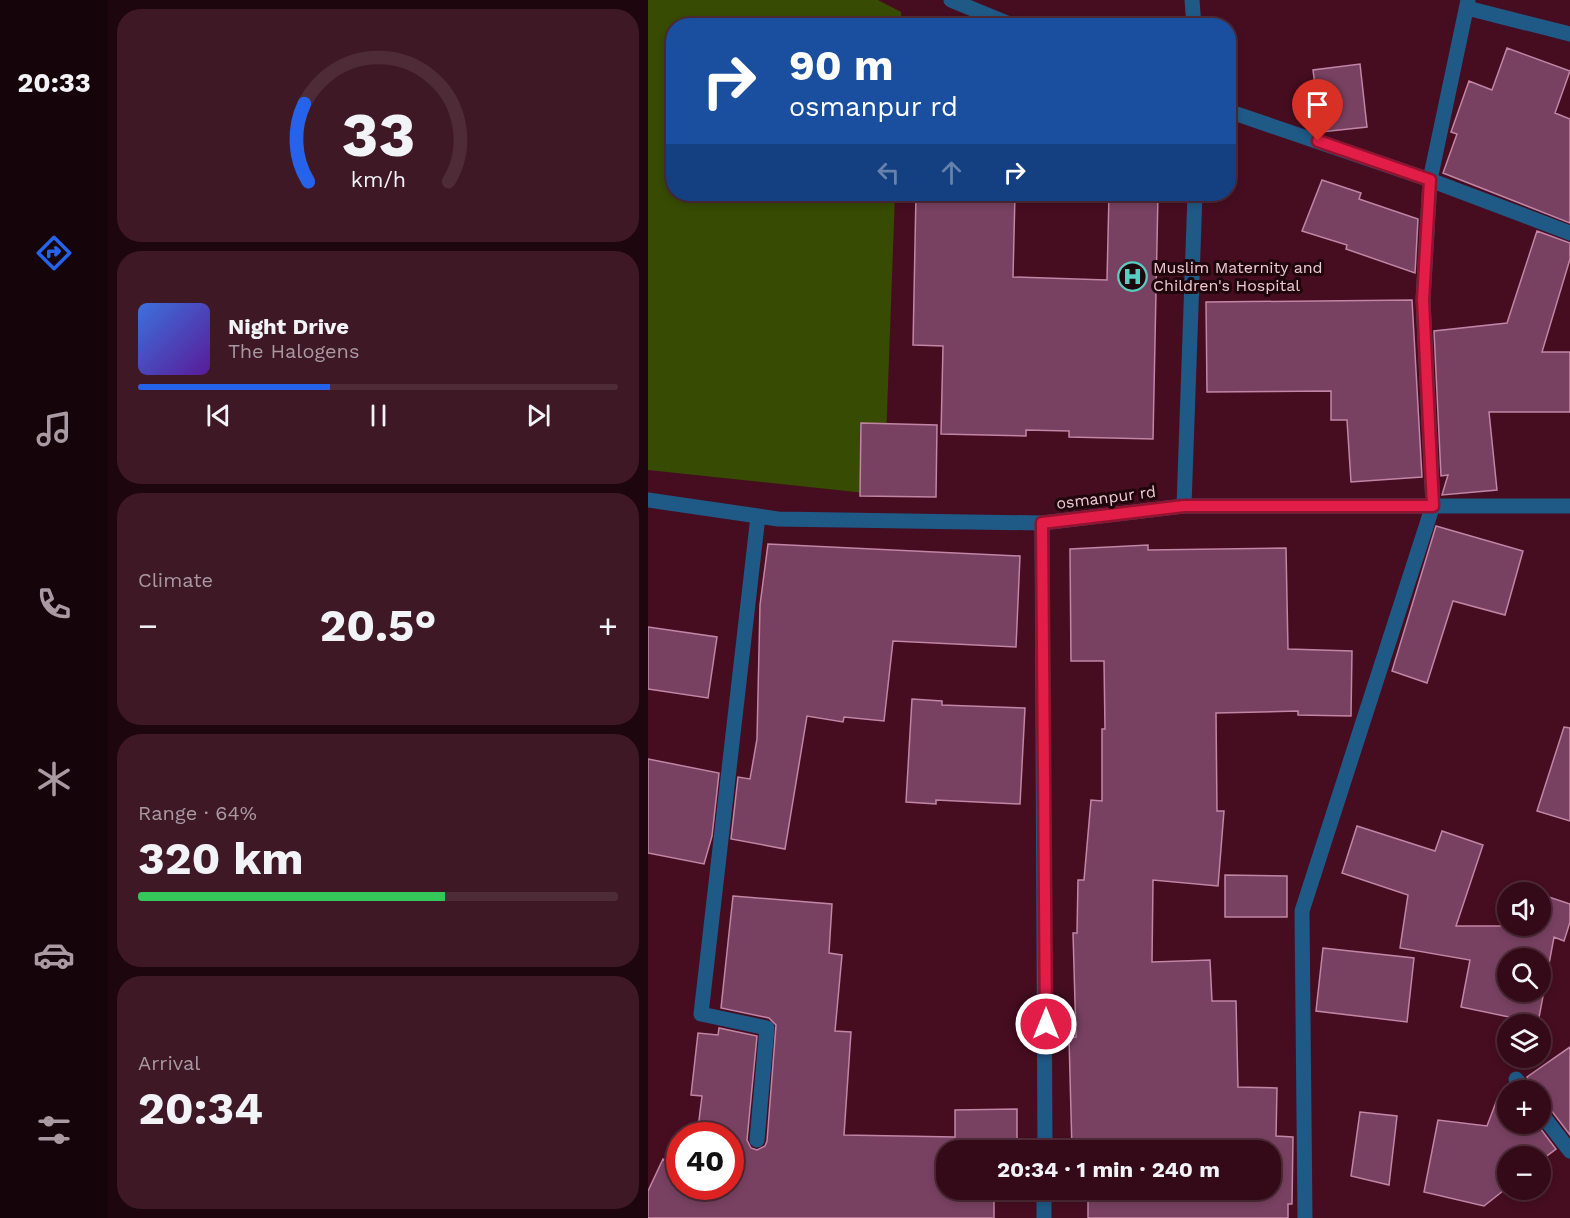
<!DOCTYPE html>
<html lang="en">
<head>
<meta charset="utf-8">
<style>
  :root { --surface:#340a18; --page:#3f1825; --text:#f1f3f6; --muted:#a99aa2; --line:#4e2b37; --accent:#2563eb }
  body { margin:0; font-family:"Work Sans",sans-serif; background:var(--page); color:var(--text); height:100vh; display:flex; flex-direction:column; font-size:22px; white-space:nowrap }
  * { box-sizing:border-box; margin:0 }
  p { font-size:20px; color:var(--muted) }
  .icon { flex:none; width:33px; height:33px; fill:none; stroke:currentColor; stroke-width:2; stroke-linecap:round; stroke-linejoin:round }
  .map { position:relative; flex:1; overflow:hidden }
  .sheet { display:flex; flex-direction:column; gap:9px; padding:9px; background:#1d060d; width:540px }
  .sheet>* { flex:none }
  .hud { position:absolute; left:18px; top:18px; width:570px; height:183px; border-radius:24px; box-shadow:0 3px 9px #0003,0 0 0 2px var(--line); background:#1a4fa0; color:#fff; overflow:hidden }
  .buttons { position:absolute; left:849px; top:882px; display:grid; gap:12px }
  .buttons a { display:grid; place-items:center; width:54px; height:54px; border-radius:50%; background:var(--surface); box-shadow:0 3px 9px #0003,0 0 0 2px var(--line); font-size:30px }
  .speed { position:absolute; left:18px; top:1122px; display:flex; gap:12px; font-size:30px; font-weight:700; text-align:center }
  .speed>* { display:grid; place-content:center; width:78px; height:78px; border-radius:50%; background:var(--surface); box-shadow:0 3px 9px #0003,0 0 0 2px var(--line); line-height:1 }
  .speed .limit { border:9px solid #d22; background:#fff; color:#111 }
  .pin { position:absolute; display:grid; place-items:center; width:51px; height:51px; color:#fff; margin:-62px -26px; border-radius:50% 50% 50% 0; rotate:-45deg; box-shadow:0 0 6px #0007 }
  .pin .icon { rotate:45deg }
  .me { position:absolute; width:66px; margin:-33px; rotate:0deg; stroke-linejoin:round; filter:drop-shadow(0 0 4px #0008) }
  .turn { display:flex; align-items:center; gap:21px; height:126px; padding:0 24px; font-size:27px }
  .turn .icon { width:78px; height:78px; stroke-width:2.5 }
  .turn b { display:block; font-size:42px; line-height:51px }
  .lanes { display:flex; align-items:center; height:57px; padding:0 24px; background:#0003; justify-content:center; gap:30px; direction:ltr }
  .lanes .off { opacity:.35 }
  .big { font-size:45px; font-weight:700; line-height:1.1 }
  .sheet .tile { flex:1; display:flex; flex-direction:column; justify-content:center; gap:9px; min-width:0; padding:0 21px; border-radius:24px; background:var(--page) }
  .sheet .dial { align-items:center; gap:0 }
  .dial svg { height:156px; overflow:visible; fill:none; stroke:var(--line); stroke-width:7; stroke-linecap:round; text-anchor:middle }
  .dial text { fill:var(--text); stroke:none }
  .song { display:flex; align-items:center; gap:18px }
  .cover { width:72px; height:72px; border-radius:9px; background:linear-gradient(135deg,hsl(220 70% 55%),hsl(270 70% 35%)) }
  .played { height:6px; border-radius:3px; background:linear-gradient(90deg,var(--accent) 40%,var(--line) 40%) }
  .keys { display:flex; justify-content:space-around; direction:ltr }
  .heat { display:flex; justify-content:space-between; align-items:center; font-size:33px; direction:ltr }
  .charge { height:9px; border-radius:4px; background:linear-gradient(90deg,#34c759 64%,var(--line) 0) }
  .trip { position:absolute; left:288px; top:1140px; width:345px; height:60px; border-radius:24px; background:var(--surface); box-shadow:0 3px 9px #0003,0 0 0 2px var(--line); font-weight:700; line-height:60px; text-align:center }
  main { display:flex; flex:1; min-height:0 }
  .menu { display:flex; flex-direction:column; width:108px; justify-content:space-around; align-items:center; background:#15040a; color:var(--muted) }
  .menu .icon { width:42px; height:42px }
  .menu .current { color:var(--accent) }
  .menu b { font-size:27px; color:var(--text) }
  .map>svg:first-child { display:block }
</style>
</head>
<body>
<main>
<nav class="menu">
<b>20:33</b>
<svg class="icon current" aria-label="directions" viewBox="0 0 24 24"><path d="M12 3l9 9-9 9-9-9zM9 14v-3h6M13 9l2 2-2 2"/></svg>
<svg class="icon" aria-label="music" viewBox="0 0 24 24"><path d="M9 18V5l10-2v13"/><circle cx="6" cy="18" r="3"/><circle cx="16" cy="16" r="3"/></svg>
<svg class="icon" aria-label="phone" viewBox="0 0 24 24"><path d="M5 4h4l2 5-3 2q2 4 5 5l2-3 5 2v4C11 20 4 13 5 4z"/></svg>
<svg class="icon" aria-label="climate" viewBox="0 0 24 24"><path d="M12 3v18M4 7l16 10M4 17L20 7"/></svg>
<svg class="icon" aria-label="car" viewBox="0 0 24 24"><path d="M5 17H2v-5l4-1 3-4h7l3 4 3 1v5h-3M9 17h6M6 11h13"/><circle cx="7" cy="17" r="2"/><circle cx="17" cy="17" r="2"/></svg>
<svg class="icon" aria-label="filters" viewBox="0 0 24 24"><path d="M4 7h16M4 17h16"/><circle cx="9" cy="7" r="2"/><circle cx="15" cy="17" r="2"/></svg>
</nav>
<section class="sheet">
<div class="tile dial"><svg viewBox="0 0 100 80">
<path d="M14 69A42 42 0 1 1 86 69"/>
<path d="M14 69A42 42 0 0 1 12 29" stroke="#2563eb"/>
<text x="50" y="56" font-size="32" font-weight="700">33</text>
<text x="50" y="72" font-size="11">km/h</text>
</svg></div>
<div class="tile">
<div class="song"><i class="cover"></i><div><b>Night Drive</b><p>The Halogens</p></div></div>
<div class="played"></div>
<div class="keys"><svg class="icon" aria-label="previous" viewBox="0 0 24 24"><path d="M18 5L8 12l10 7zM5 5v14"/></svg><svg class="icon" aria-label="pause" viewBox="0 0 24 24"><path d="M8 5v14M16 5v14"/></svg><svg class="icon" aria-label="next" viewBox="0 0 24 24"><path d="M6 5l10 7-10 7zM19 5v14"/></svg></div>
</div>
<div class="tile"><p>Climate</p>
<div class="heat"><a>−</a><b class="big">20.5°</b><a>+</a></div>
</div>
<div class="tile"><p>Range · 64%</p><b class="big">320 km</b><div class="charge"></div></div>
<div class="tile"><p>Arrival</p><b class="big">20:34</b></div>
</section>
<div class="map">
<svg width="922" height="1218" viewBox="0 0 922 1218">
  <rect width="100%" height="100%" fill="#460d20"/>
  <path fill="#374b02" d="M 0,0 L 230,0 L 253,12 L 253,25 L 26,26 L 26,194 L 247,194 L 236,495 L 0,470 Z"/>
  <path fill="#784161" stroke="#c285a6" stroke-width="1.5" fill-rule="evenodd" d="M 859,48 L 922,71 L 907,113 L 922,119 L 922,223 L 795,173 L 809,134 L 803,132 L 821,81 L 844,90 Z
    M 712,64 L 719,127 L 673,132 L 665,70 Z
    M 674,180 L 713,193 L 711,199 L 770,219 L 767,273 L 698,249 L 699,245 L 654,231 Z
    M 268,194 L 367,194 L 365,277 L 459,280 L 461,194 L 510,194 L 505,439 L 421,437 L 421,431 L 378,430 L 378,436 L 293,434 L 295,346 L 265,345 Z
    M 889,231 L 922,243 L 922,259 L 894,352 L 922,352 L 922,412 L 841,412 L 849,490 L 794,495 L 800,475 L 793,476 L 786,331 L 859,323 Z
    M 764,300 L 774,477 L 703,482 L 699,420 L 683,420 L 683,391 L 559,392 L 558,302 Z
    M 213,423 L 289,425 L 288,497 L 212,496 Z
    M 788,526 L 875,551 L 857,615 L 805,601 L 779,683 L 744,671 Z
    M 120,544 L 372,556 L 368,647 L 245,641 L 236,721 L 196,717 L 195,722 L 159,716 L 137,849 L 83,839 L 90,777 L 102,779 L 109,739 L 112,605 Z
    M 500,545 L 500,550 L 638,548 L 640,649 L 704,651 L 703,716 L 650,715 L 650,711 L 568,713 L 569,811 L 576,811 L 570,886 L 505,880 L 504,962 L 562,960 L 564,1001 L 588,1001 L 590,1087 L 629,1088 L 628,1136 L 645,1137 L 644,1204 L 640,1204 L 640,1218 L 440,1218 L 440,1190 L 622,1190 L 622,1150 L 424,1150 L 421,1038 L 428,1037 L 425,933 L 429,933 L 430,880 L 436,880 L 443,800 L 454,801 L 454,729 L 457,729 L 456,661 L 423,661 L 422,549 Z
    M 0,627 L 69,637 L 60,698 L 0,689 Z
    M 264,699 L 294,701 L 294,705 L 377,708 L 372,804 L 288,800 L 288,804 L 258,802 Z
    M 916,727 L 922,728 L 922,821 L 889,811 Z
    M 0,759 L 71,773 L 64,836 L 56,864 L 0,853 Z
    M 709,826 L 787,851 L 794,831 L 835,845 L 808,926 L 892,926 L 892,894 L 922,904 L 922,922 L 916,941 L 906,937 L 890,1023 L 813,1007 L 822,960 L 752,948 L 760,895 L 694,873 ZM 860,958 L 892,958 L 892,992 L 860,992 Z
    M 577,875 L 639,876 L 639,917 L 577,917 Z
    M 85,896 L 184,904 L 181,953 L 194,955 L 187,1031 L 203,1032 L 196,1135 L 307,1137 L 307,1110 L 369,1109 L 369,1148 L 298,1150 L 298,1190 L 346,1190 L 346,1218 L 0,1218 L 0,1191 L 15,1159 L 32,1167 L 32,1186 L 82,1186 L 82,1136 L 49,1136 L 54,1096 L 43,1095 L 50,1033 L 70,1035 L 71,1028 L 109,1036 L 99,1140 L 103,1148 L 109,1150 L 117,1146 L 119,1141 L 128,1025 L 121,1018 L 73,1008 Z
    M 675,948 L 766,958 L 759,1022 L 668,1011 Z
    M 922,1047 L 922,1135 L 900,1106 L 892,1102 L 892,1090 L 886,1090 L 879,1077 Z
    M 863,1088 L 865,1090 L 860,1090 L 860,1124 L 889,1124 L 908,1149 L 892,1161 L 892,1156 L 860,1156 L 860,1187 L 836,1206 L 776,1192 L 790,1120 L 839,1126 L 850,1097 Z
    M 712,1112 L 749,1116 L 741,1185 L 703,1176 Z"/>
  <g fill="none" stroke-linecap="round" stroke-linejoin="round">
    <path stroke="#1f5986" stroke-width="15" d="M 303,0 L 366,26
      M 544,0 L 546,26
      M 819,8 L 922,34
      M 580,111 L 782,180 L 922,233
      M 0,500 L 130,519 L 394,523 L 536,506 L 922,506
      M 536,506 L 547,194
      M 394,523 L 397,1150
      M 868,1079 L 877,1090
      M 892,1112 L 922,1151
      M 109,1140 L 119,1028 L 53,1014 L 110,516
      M 396,1218 L 396,1190
      M 657,1218 L 654,911 L 785,505 L 775,300 L 782,180 L 820,0"/>
  </g>
  <g fill="none" stroke-linecap="round" stroke-linejoin="round">
    <defs>
      <path id="route" d="M 398,1024 L 394,523 L 536,506 L 785,506 L 775,300 L 782,180 L 670,141"/>
    </defs>
    <use href="#route" stroke="#92132f" stroke-width="15"/>
    <use href="#route" stroke="#e11d48" stroke-width="10"/>
  </g>
  <defs>
    <symbol id="hospital-ring" viewBox="-11 -11 22 22"><circle r="9.5" fill="#1e060c" stroke="#57cec1" stroke-width="1.5"/><path d="M-5-5h3v3.5h4V-5h3V5h-3V1.5h-4V5h-3Z" fill="#57cec1"/></symbol>
  </defs>
  <g fill-rule="evenodd">
    <use href="#hospital-ring" x="468" y="260" width="33" height="33"/>
  </g>
  <g text-anchor="middle" stroke-width="6" stroke-linejoin="round" paint-order="stroke">
    <g font-size="16" fill="#efc9d0" stroke="#1e060c" text-anchor="start">
      <text x="505" y="273">Muslim Maternity and<tspan x="505" dy="18">Children's Hospital</tspan></text>
    </g>
    <g font-size="16" fill="#efc9d0" stroke="#1e060c">
      <text transform="translate(458 497) rotate(-7)" y="6">osmanpur rd</text>
    </g>
  </g>
</svg>
<div class="buttons">
<a><svg class="icon" aria-label="sound" viewBox="0 0 24 24"><path d="M4 9h4l5-4v14l-5-4H4zM17 9q2 3 0 6"/></svg></a>
<a><svg class="icon" aria-label="search" viewBox="0 0 24 24"><circle cx="10" cy="10" r="6"/><path d="M15 15l6 6"/></svg></a>
<a><svg class="icon" aria-label="layers" viewBox="0 0 24 24"><path d="M12 4l9 5-9 5-9-5zM3 14l9 5 9-5"/></svg></a>
<a>+</a>
<a>−</a>
</div>
<div class="speed"><div class="limit">40</div></div>
<div class="pin" style="left:670px;top:141px;background:#d93025"><svg class="icon" aria-label="arrive" viewBox="0 0 24 24"><path d="M6 21V4h12l-3 4 3 4H6"/></svg></div>
<svg class="me" style="left:398px;top:1024px" viewBox="-20 -20 40 40"><circle r="17" fill="#e11d48" stroke="#fff" stroke-width="3"/><path d="M0-11L8 9 0 5-8 9z" fill="#fff"/></svg>
<div class="trip">20:34 · 1 min · 240 m</div>
<div class="hud">
<div class="turn"><svg class="icon" aria-label="right" viewBox="0 0 24 24"><path d="M7 20v-9h11M14 6l5 5-5 5"/></svg><div><b>90 m</b>osmanpur rd</div></div>
<div class="lanes"><svg class="icon off" aria-label="left" viewBox="0 0 24 24"><path d="M17 20v-9H6M10 6l-5 5 5 5"/></svg><svg class="icon off" aria-label="ahead" viewBox="0 0 24 24"><path d="M12 20V5M6 11l6-6 6 6"/></svg><svg class="icon" aria-label="right" viewBox="0 0 24 24"><path d="M7 20v-9h11M14 6l5 5-5 5"/></svg></div>
</div>
</div>
</main>
</body>
</html>
